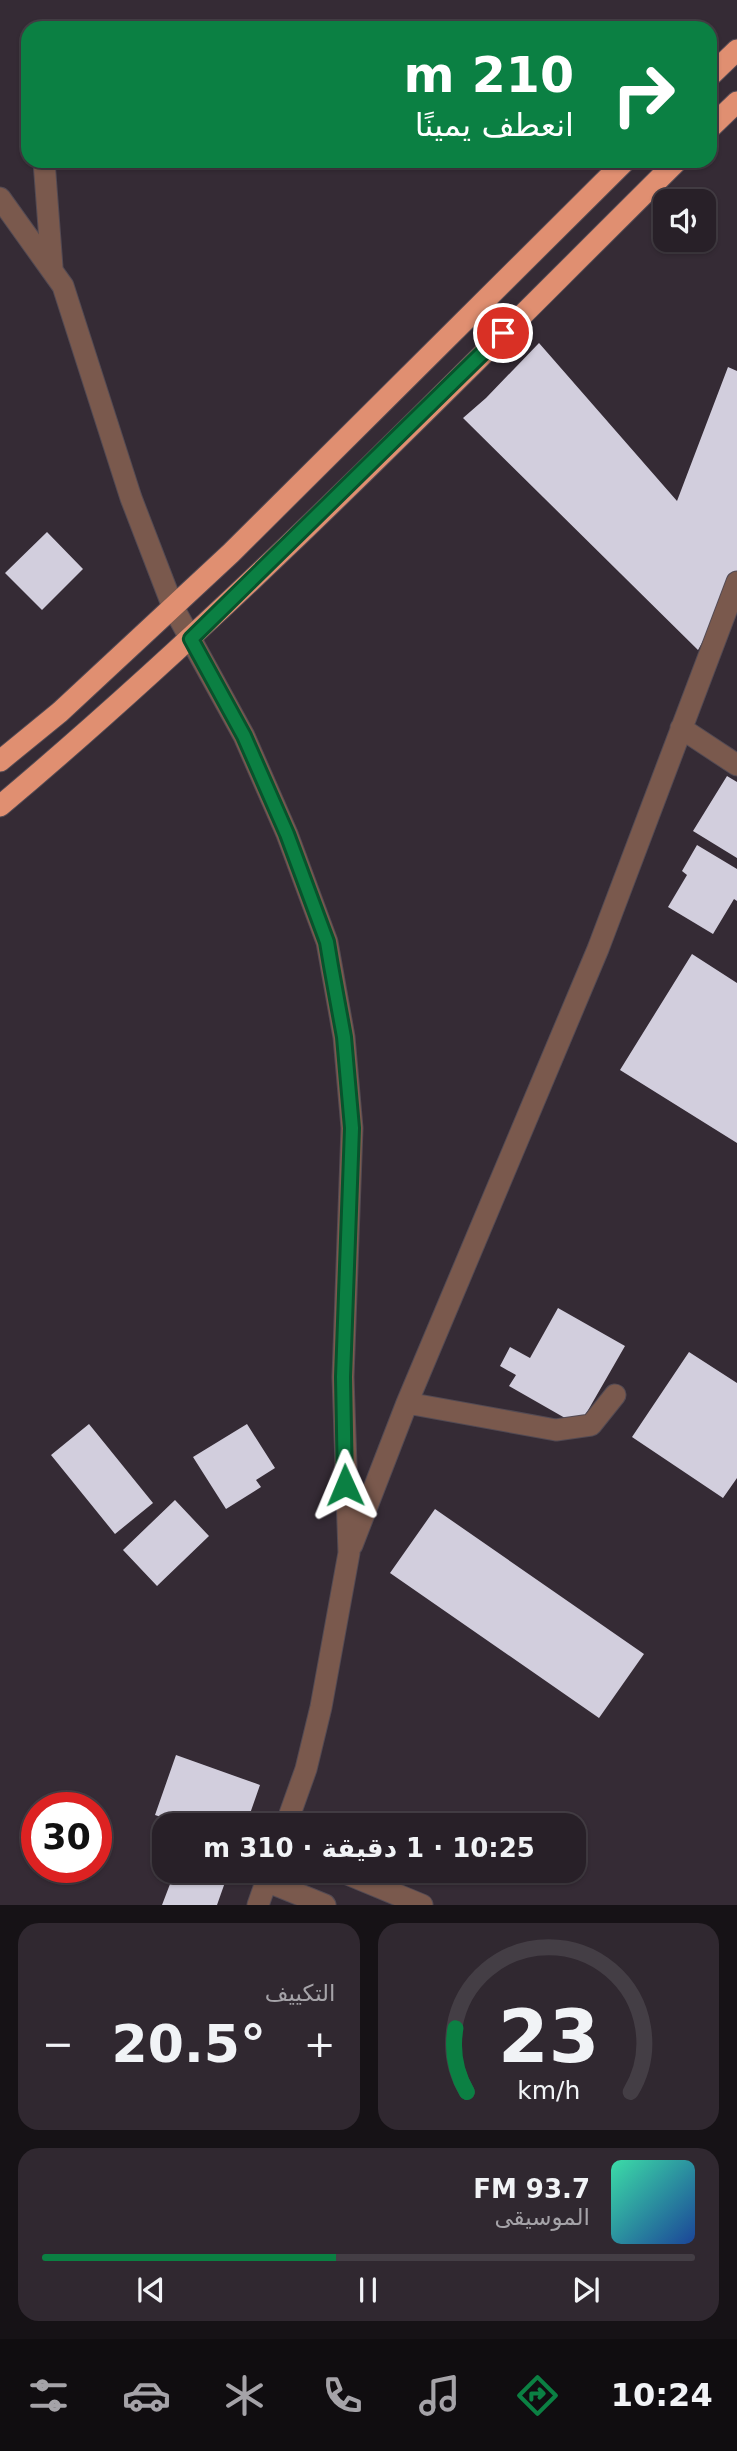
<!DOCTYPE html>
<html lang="ar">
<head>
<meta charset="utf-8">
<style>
  :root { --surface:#282028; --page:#302830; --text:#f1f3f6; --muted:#a5a3a8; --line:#443e45; --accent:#0b8043 }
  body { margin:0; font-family:"DejaVu Sans","Noto Naskh Arabic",sans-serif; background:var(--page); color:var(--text); direction:rtl; height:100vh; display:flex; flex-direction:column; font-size:26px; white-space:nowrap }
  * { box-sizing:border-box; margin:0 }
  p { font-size:23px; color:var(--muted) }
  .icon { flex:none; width:38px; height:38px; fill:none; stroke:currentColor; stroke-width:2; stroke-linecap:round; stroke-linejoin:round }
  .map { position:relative; height:1905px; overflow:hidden; direction:ltr }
  .side { display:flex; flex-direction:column; gap:18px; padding:18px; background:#161216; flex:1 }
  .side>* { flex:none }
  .hud { position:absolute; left:21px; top:21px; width:696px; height:147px; border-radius:21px; box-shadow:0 2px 5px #0004,0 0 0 2px var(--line); direction:rtl; background:#0b8043; color:#fff; overflow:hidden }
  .controls { position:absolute; left:653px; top:189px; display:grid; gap:14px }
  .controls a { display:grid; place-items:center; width:63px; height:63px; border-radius:14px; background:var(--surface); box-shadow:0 2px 5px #0004,0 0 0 2px var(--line); font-size:35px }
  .speed { position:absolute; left:21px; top:1792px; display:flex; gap:14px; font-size:35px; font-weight:700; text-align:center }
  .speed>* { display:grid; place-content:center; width:91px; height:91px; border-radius:50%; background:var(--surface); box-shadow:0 2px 5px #0004,0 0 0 2px var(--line); line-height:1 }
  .speed .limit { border:10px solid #d22; background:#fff; color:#111 }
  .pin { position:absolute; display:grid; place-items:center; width:60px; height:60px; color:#fff; margin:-30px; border:4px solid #fff; border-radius:50%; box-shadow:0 2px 7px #0007 }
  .me { position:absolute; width:77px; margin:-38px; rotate:359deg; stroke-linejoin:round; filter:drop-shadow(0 0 5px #0008) }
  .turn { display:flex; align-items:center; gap:24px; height:147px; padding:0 28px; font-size:32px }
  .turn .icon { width:91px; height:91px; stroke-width:2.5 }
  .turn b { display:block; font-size:49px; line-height:60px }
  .big { font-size:52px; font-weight:700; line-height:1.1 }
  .side .card { flex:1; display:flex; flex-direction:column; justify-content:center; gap:10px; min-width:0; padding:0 24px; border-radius:21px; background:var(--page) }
  .side .dial { align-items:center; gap:0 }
  .dial svg { height:182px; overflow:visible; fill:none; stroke:var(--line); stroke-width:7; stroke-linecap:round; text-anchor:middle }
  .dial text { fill:var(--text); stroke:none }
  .song { display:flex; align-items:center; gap:21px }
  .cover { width:84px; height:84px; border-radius:10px; background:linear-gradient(135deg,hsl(160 70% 55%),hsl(220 70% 35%)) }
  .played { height:7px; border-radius:4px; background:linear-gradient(90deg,var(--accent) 45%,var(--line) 45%) }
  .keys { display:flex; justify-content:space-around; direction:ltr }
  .heat { display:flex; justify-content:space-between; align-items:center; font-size:38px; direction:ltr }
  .side .tiles { flex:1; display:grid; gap:18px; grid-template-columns:1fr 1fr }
  .card:last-child { grid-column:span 2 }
  .trip { position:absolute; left:152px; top:1813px; width:434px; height:70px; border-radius:21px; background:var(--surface); box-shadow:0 2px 5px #0004,0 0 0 2px var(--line); font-weight:700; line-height:70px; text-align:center; direction:rtl }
  .menu { display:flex; height:112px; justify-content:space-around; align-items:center; background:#100d10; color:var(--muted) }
  .menu .icon { width:49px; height:49px }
  .menu .on { color:var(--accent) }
  .menu b { font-size:32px; color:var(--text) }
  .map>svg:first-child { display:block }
</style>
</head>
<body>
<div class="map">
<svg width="737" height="1905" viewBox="0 0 737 1905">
  <rect width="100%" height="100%" fill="#352b35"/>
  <path fill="#d2cedd" d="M 539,343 L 677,501 L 728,367 L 737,371 L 737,581 L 698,650 L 463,418 L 486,398 Z
    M 47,532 L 83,569 L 42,610 L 5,573 Z
    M 727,776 L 737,782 L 737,858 L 693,831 Z
    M 697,845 L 737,869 L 737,901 L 734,899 L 713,934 L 668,907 L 687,875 L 682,871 Z
    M 692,954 L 737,983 L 737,1143 L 620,1070 Z
    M 558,1308 L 625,1346 L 579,1426 L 509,1386 L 516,1375 L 500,1366 L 510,1347 L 530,1358 Z
    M 689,1352 L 737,1383 L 737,1478 L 723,1498 L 632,1437 Z
    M 89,1424 L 153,1503 L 115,1534 L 51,1455 Z
    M 247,1424 L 275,1468 L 256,1480 L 261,1487 L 226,1509 L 193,1457 Z
    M 175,1500 L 209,1536 L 157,1586 L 123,1550 Z
    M 435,1509 L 644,1654 L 599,1718 L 390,1573 Z
    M 176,1755 L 260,1785 L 246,1825 L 164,1825 L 167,1819 L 155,1815 Z
    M 175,1871 L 229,1871 L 217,1905 L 162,1905 Z"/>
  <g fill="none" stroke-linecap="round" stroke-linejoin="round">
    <defs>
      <path id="minor" d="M 44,161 L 52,267
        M 0,198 L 63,286 L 131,498 L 173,607 L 244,736 L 287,834 L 327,942 L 344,1037 L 352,1128 L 343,1377 L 349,1553 L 321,1707 L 306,1769 L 286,1825
        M 681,728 L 737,765
        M 407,1403 L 556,1430 L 591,1425 L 615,1395
        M 352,1545 L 407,1403 L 598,949 L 737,582
        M 340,1871 L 422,1905
        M 266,1881 L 325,1905
        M 258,1905 L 270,1871"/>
      <path id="highway" d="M 710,76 L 737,50
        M 710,128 L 737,102
        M 0,761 L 60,712 L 231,553 L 625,161
        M 0,806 C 239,605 456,380 677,161"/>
    </defs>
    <use href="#minor" stroke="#534a53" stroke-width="23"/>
    <use href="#highway" stroke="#534a53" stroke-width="23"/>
    <use href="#minor" stroke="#7a594d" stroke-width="21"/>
    <use href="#highway" stroke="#e08f71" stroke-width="21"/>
  </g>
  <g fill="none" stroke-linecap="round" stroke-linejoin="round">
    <defs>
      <path id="route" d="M 345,1485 L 343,1377 L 352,1128 L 344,1037 L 331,966 L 327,942 L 287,834 L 244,736 L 191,639 L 503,333"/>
    </defs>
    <use href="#route" stroke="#07532c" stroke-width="18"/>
    <use href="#route" stroke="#0b8043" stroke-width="12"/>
  </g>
</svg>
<div class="controls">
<a><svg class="icon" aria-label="sound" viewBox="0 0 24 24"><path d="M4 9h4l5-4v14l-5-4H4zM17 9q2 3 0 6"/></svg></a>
</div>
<div class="speed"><div class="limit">30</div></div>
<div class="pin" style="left:503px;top:333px;background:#d93025"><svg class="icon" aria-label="arrive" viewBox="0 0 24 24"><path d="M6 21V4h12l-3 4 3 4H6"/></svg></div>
<svg class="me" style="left:345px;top:1485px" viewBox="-20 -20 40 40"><path d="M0-17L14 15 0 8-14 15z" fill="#0b8043" stroke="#fff" stroke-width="4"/></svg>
<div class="trip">10:25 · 1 دقيقة · 310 m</div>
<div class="hud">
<div class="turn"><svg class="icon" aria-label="right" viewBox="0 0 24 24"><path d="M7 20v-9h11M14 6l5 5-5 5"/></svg><div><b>210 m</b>انعطف يمينًا</div></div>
</div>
</div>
<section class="side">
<div class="tiles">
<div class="card dial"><svg viewBox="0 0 100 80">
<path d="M14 69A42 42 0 1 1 86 69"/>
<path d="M14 69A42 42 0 0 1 9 41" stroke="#0b8043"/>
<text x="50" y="56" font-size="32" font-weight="700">23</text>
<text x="50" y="72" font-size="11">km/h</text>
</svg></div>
<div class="card"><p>التكييف</p>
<div class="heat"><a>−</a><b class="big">20.5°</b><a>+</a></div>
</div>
<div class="card">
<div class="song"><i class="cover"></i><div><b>93.7 FM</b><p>الموسيقى</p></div></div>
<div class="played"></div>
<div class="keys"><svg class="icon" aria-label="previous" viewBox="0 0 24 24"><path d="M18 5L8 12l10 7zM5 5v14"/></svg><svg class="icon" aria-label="pause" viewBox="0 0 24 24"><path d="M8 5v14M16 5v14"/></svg><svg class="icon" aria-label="next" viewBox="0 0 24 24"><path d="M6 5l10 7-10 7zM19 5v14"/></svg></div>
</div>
</div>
</section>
<nav class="menu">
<b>10:24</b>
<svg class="icon on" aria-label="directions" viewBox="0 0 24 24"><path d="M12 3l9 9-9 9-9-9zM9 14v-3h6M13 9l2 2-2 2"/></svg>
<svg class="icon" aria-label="music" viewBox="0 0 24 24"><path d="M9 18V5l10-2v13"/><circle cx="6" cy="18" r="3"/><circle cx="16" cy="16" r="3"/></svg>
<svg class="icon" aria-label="phone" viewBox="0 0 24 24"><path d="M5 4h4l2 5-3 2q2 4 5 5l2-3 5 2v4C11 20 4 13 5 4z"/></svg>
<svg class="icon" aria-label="climate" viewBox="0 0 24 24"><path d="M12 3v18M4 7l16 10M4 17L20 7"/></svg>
<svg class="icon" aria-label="car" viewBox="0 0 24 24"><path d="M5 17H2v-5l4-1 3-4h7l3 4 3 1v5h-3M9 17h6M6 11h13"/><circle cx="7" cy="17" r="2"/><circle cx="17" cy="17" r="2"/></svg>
<svg class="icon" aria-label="filters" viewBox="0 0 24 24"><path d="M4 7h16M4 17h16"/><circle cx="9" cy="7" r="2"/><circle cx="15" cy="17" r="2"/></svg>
</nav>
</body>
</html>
